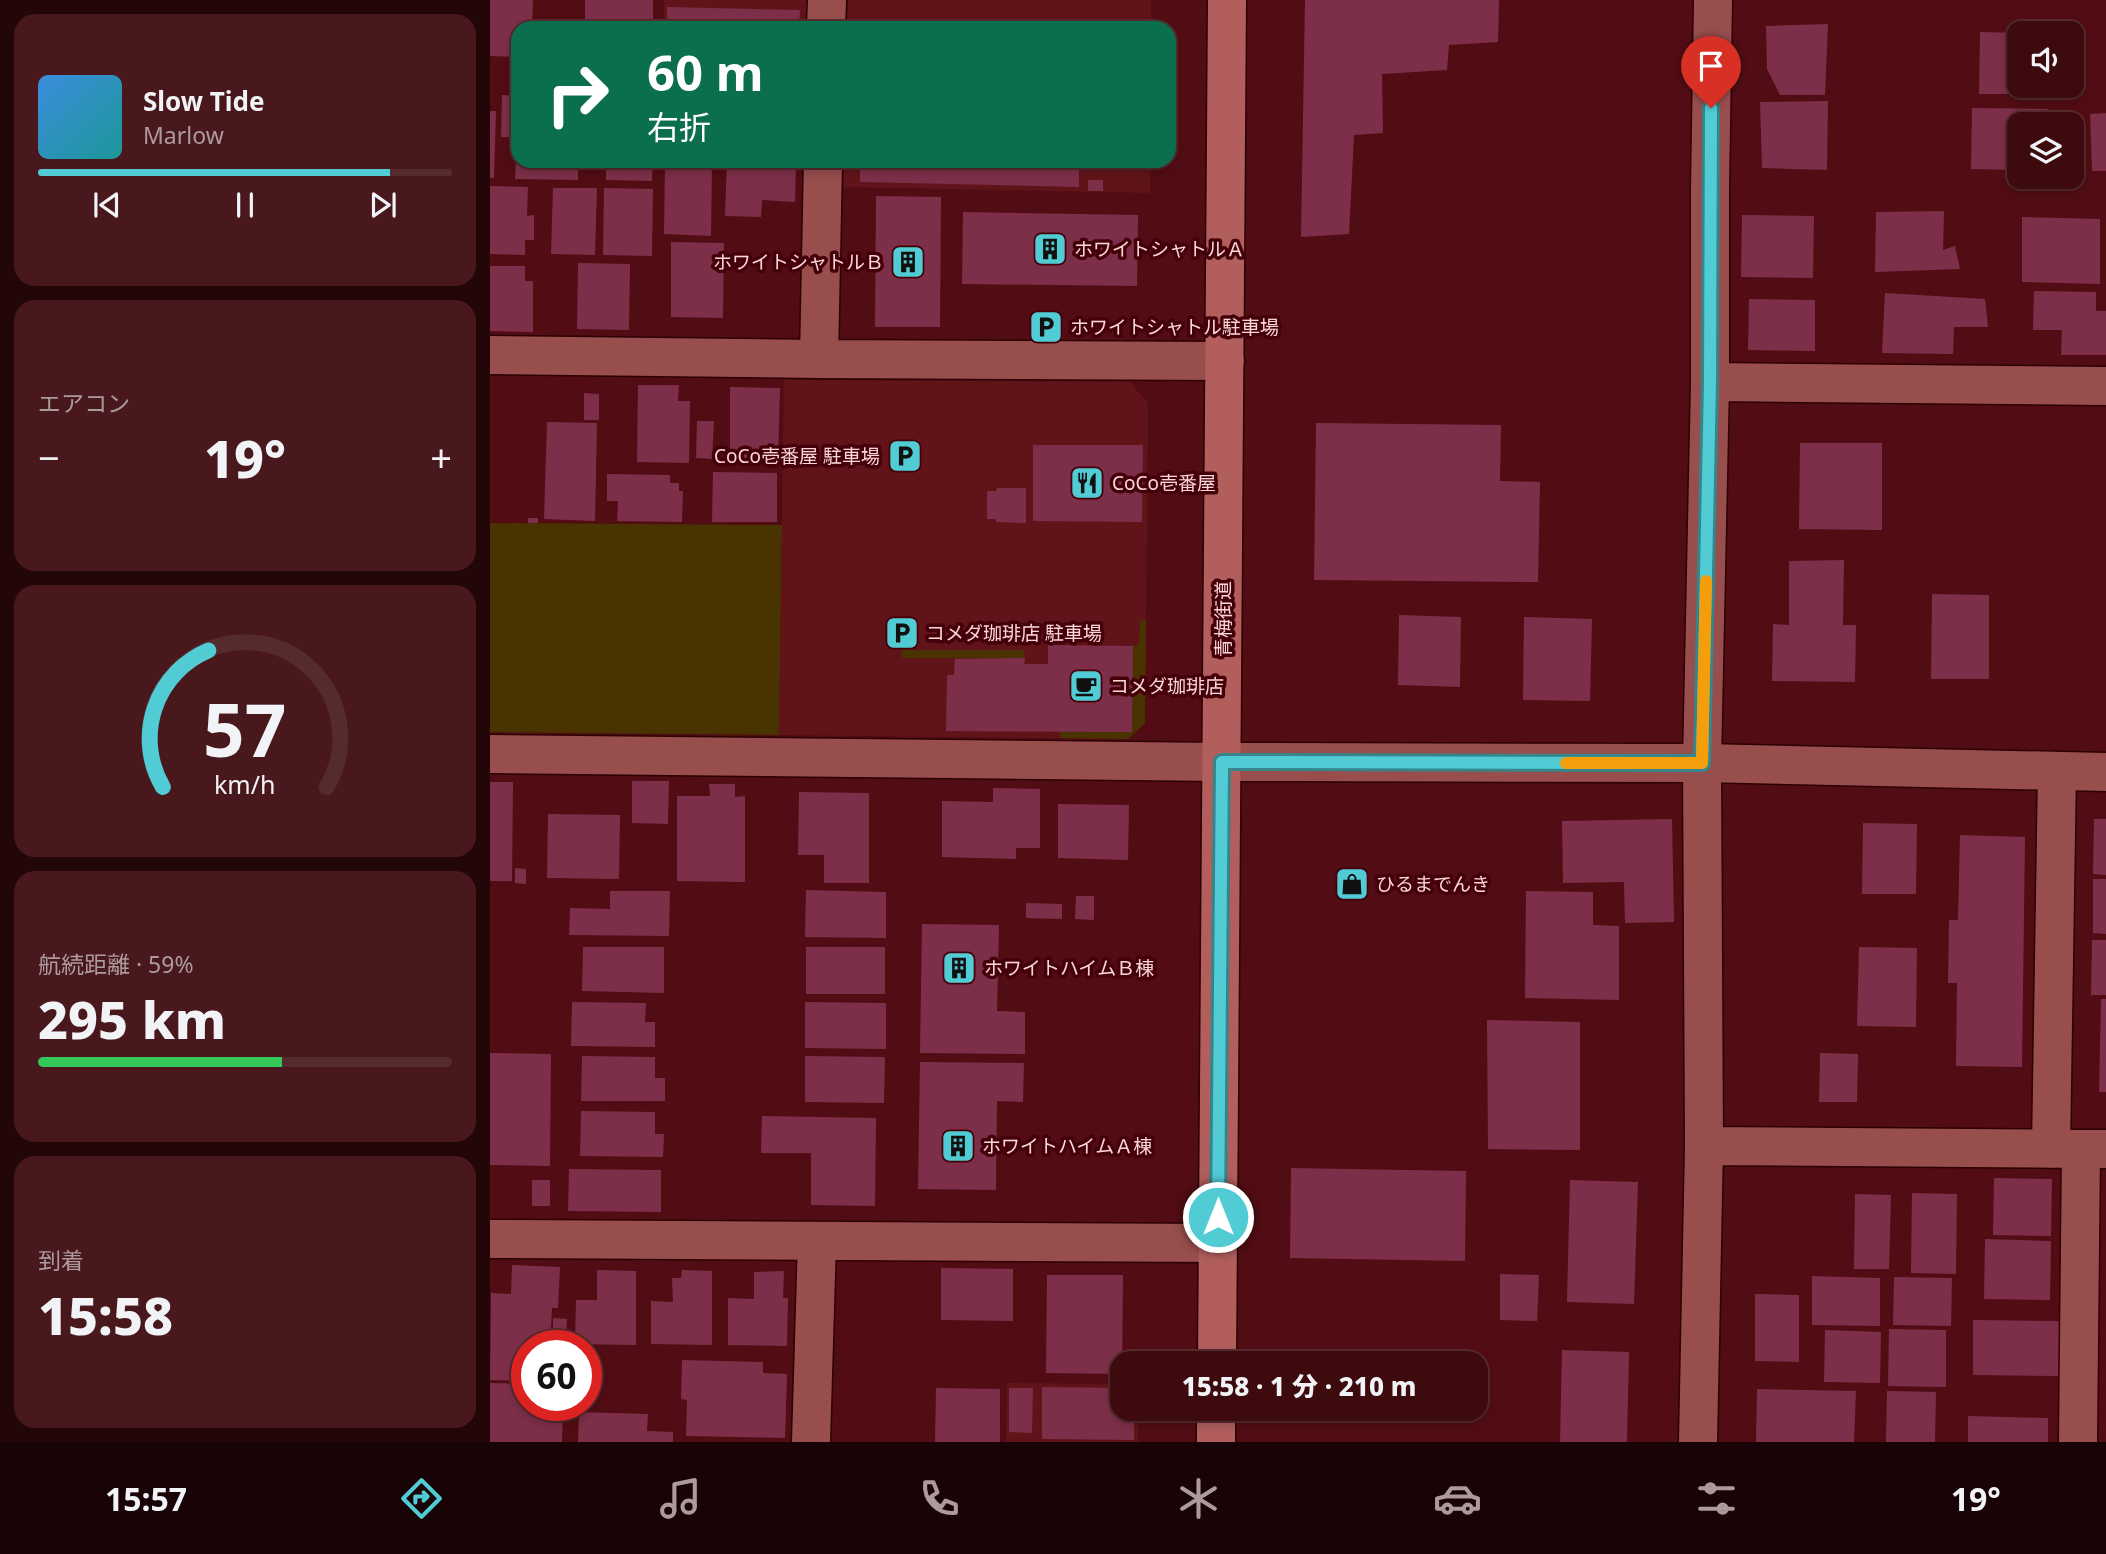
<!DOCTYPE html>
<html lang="ja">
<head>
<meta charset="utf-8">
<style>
  :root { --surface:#3d0a0e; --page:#48181c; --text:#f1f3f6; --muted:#ad9a9e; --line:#562b2e; --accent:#51ccd5 }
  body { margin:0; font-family:"Noto Sans","Noto Sans JP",sans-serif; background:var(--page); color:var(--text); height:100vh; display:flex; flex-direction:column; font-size:26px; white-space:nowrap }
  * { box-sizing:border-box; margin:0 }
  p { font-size:23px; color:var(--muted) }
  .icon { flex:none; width:38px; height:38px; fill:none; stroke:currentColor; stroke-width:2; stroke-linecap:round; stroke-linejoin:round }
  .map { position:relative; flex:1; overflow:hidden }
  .panel { display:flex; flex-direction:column; gap:14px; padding:14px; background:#220608; width:490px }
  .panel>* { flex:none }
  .top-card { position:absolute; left:21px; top:21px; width:665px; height:147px; border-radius:21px; box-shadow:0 4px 10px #0003,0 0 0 2px var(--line); background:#0b6e4f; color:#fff; overflow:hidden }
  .controls { position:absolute; left:1517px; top:21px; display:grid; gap:14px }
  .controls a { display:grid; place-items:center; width:77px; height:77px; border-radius:14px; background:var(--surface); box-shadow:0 4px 10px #0003,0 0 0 2px var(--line); font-size:35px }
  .speed { position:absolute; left:21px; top:1330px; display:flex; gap:14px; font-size:35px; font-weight:700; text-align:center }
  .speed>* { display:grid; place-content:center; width:91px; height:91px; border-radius:50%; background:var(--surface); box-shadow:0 4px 10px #0003,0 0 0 2px var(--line); line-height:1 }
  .speed .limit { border:10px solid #d22; background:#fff; color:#111 }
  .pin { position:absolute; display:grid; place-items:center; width:60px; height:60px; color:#fff; margin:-72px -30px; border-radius:50% 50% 50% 0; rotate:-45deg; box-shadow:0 0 7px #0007 }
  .pin .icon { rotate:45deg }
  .me { position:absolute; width:77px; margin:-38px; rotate:0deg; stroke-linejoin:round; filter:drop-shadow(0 0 5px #0008) }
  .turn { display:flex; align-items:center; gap:24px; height:147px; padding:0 21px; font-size:32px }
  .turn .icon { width:91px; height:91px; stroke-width:2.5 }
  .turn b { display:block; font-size:49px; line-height:60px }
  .big { font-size:52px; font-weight:800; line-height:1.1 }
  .panel .widget { flex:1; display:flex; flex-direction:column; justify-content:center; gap:10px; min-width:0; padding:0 24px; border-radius:21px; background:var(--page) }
  .panel .dial { align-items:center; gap:0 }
  .dial svg { height:182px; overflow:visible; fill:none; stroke:var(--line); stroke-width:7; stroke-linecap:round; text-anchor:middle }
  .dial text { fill:var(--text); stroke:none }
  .song { display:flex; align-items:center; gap:21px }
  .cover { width:84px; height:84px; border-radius:10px; background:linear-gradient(135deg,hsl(210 70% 55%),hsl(180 70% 35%)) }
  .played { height:7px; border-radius:4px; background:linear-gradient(90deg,var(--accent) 85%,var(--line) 85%) }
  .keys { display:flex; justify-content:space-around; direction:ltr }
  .heat { display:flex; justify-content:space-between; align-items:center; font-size:38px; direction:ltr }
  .charge { height:10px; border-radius:5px; background:linear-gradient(90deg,#34c759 59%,var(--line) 0) }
  .trip { position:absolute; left:620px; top:1351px; width:378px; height:70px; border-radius:21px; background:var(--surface); box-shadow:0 4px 10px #0003,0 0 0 2px var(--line); font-weight:800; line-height:70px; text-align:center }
  .tabs { display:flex; height:112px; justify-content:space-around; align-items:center; background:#180406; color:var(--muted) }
  .tabs .icon { width:49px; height:49px }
  .tabs .selected { color:var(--accent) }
  .tabs b { font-size:32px; color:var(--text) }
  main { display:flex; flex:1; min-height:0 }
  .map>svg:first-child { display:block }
</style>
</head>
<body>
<main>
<section class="panel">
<div class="widget">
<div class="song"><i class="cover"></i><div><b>Slow Tide</b><p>Marlow</p></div></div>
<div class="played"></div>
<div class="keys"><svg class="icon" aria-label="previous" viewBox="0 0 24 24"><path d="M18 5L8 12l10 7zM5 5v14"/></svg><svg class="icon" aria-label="pause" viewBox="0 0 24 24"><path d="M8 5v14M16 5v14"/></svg><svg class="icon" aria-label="next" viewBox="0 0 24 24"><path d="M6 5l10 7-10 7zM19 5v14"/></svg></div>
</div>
<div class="widget"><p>エアコン</p>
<div class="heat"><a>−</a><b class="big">19°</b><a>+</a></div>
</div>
<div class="widget dial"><svg viewBox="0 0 100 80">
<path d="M14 69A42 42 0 1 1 86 69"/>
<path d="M14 69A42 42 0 0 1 34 9" stroke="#51ccd5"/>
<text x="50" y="56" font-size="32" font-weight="700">57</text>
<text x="50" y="72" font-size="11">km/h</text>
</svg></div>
<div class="widget"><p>航続距離 · 59%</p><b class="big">295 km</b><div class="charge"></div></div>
<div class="widget"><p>到着</p><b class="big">15:58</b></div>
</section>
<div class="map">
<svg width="1616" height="1442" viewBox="0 0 1616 1442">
  <rect width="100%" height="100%" fill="#510d13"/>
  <path fill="#601419" d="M 174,0 L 317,0 L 316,28 L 173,28 Z
    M 358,0 L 661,0 L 661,28 L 357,28 Z
    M 354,161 L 660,161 L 660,193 L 354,187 Z
    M 294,380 L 640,382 L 657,402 L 658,408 L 655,723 L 638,739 L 289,735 Z
    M 517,1383 L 632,1384 L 632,1409 L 648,1409 L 648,1442 L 516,1442 Z"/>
  <path fill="#493300" d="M 0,523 L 292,525 L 289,735 L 0,732 Z
    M 650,620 L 656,620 L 655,723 L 638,739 L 570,738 L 570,731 L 642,732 L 643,646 L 649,645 Z
    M 412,650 L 534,650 L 535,658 L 412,658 Z"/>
  <path fill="#7d2f49" d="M 0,0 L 43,0 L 42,28 L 28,28 L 28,57 L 0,56 Z
    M 95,0 L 163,0 L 163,28 L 95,28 Z
    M 815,0 L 1009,0 L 1008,42 L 959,45 L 957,70 L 892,74 L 893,133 L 864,135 L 859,234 L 811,237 Z
    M 177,7 L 310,10 L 309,28 L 177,28 Z
    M 1338,24 L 1335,95 L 1290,95 L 1277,69 L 1276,26 Z
    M 1490,32 L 1530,33 L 1530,86 L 1554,86 L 1554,94 L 1489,94 Z
    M 12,95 L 28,96 L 28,137 L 11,137 Z
    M 1338,101 L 1337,170 L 1272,168 L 1270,102 Z
    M 1482,108 L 1558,109 L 1558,124 L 1530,124 L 1530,170 L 1481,169 Z
    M 0,111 L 6,111 L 4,178 L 0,178 Z
    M 1616,113 L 1616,171 L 1602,171 L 1600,114 Z
    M 26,161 L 88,161 L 88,180 L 25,179 Z
    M 116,161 L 163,161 L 162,181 L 116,180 Z
    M 175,161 L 222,161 L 221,236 L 174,234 Z
    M 237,161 L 306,161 L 305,202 L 272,200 L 271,217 L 235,216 Z
    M 370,161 L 589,161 L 589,187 L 370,182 Z
    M 598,180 L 613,180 L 613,191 L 598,191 Z
    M 0,186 L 38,187 L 37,216 L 44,215 L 44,240 L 35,240 L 35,255 L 0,254 Z
    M 63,188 L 107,188 L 105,255 L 61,254 Z
    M 114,188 L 163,189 L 162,256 L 113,255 Z
    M 386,196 L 451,197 L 450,327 L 385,327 Z
    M 1454,211 L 1453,250 L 1465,246 L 1470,269 L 1385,272 L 1386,212 Z
    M 473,212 L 648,215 L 647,286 L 472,284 Z
    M 1252,215 L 1324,216 L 1323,278 L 1251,277 Z
    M 1532,217 L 1610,219 L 1610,284 L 1532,282 Z
    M 181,242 L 234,243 L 233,318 L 181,317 Z
    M 88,263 L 140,264 L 139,330 L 87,329 Z
    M 0,266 L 35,266 L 35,281 L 43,281 L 43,332 L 0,331 Z
    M 1544,291 L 1606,292 L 1606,311 L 1616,311 L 1616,355 L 1571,355 L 1572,330 L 1543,330 Z
    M 1395,293 L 1495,299 L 1498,327 L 1464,327 L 1463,354 L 1392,353 Z
    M 1259,299 L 1325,300 L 1325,351 L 1258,350 Z
    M 148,385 L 189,385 L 188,401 L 200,401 L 199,463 L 147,462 Z
    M 240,387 L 290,388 L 288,463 L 240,463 Z
    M 94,393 L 109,394 L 109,420 L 94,420 Z
    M 207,421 L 224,421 L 222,459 L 206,458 Z
    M 57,422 L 107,423 L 105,521 L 54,519 Z
    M 826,423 L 1011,425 L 1010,481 L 1050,482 L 1048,582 L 824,580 Z
    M 1310,443 L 1392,443 L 1392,530 L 1309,529 Z
    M 543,445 L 653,445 L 652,522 L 543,521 Z
    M 223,472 L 287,473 L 287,522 L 222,522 Z
    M 117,474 L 180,475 L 180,483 L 189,483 L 189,491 L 193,491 L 192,522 L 127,521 L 128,501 L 117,501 Z
    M 507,488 L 536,488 L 536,523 L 506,522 L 506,519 L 497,519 L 497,491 L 506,491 Z
    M 38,518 L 48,518 L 48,523 L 38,523 Z
    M 1354,560 L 1353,625 L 1366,625 L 1365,682 L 1282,681 L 1283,624 L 1299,625 L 1299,561 Z
    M 1442,594 L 1499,595 L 1499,679 L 1441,679 Z
    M 909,615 L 971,617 L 970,687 L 908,685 Z
    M 1034,617 L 1102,619 L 1100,701 L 1033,700 Z
    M 558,645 L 643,646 L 642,732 L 456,731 L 457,675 L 464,675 L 465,659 L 535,658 L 534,664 L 558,664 Z
    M 142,781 L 179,781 L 178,824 L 142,823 Z
    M 0,782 L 23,782 L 22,881 L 0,881 Z
    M 219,784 L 245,784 L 245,797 L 255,796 L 255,882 L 187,881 L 187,796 L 220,796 Z
    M 503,788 L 550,789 L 550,848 L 526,848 L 526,859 L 452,857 L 452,801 L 503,802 Z
    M 309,792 L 379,793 L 379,883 L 334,883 L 334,855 L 308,855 Z
    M 568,804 L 639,805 L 638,860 L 568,858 Z
    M 58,814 L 130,815 L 129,879 L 57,878 Z
    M 1182,819 L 1184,922 L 1135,923 L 1134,882 L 1073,883 L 1072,821 Z
    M 1604,819 L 1616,819 L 1616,875 L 1603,874 Z
    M 1373,823 L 1427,824 L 1426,894 L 1372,894 Z
    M 1470,835 L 1535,837 L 1532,1067 L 1466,1066 L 1467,983 L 1458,983 L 1459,920 L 1468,920 Z
    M 25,868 L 36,869 L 36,884 L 25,883 Z
    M 1603,879 L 1616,879 L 1616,934 L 1603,933 Z
    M 316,890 L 396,892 L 396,938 L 315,937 Z
    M 120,891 L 180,891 L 179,936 L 79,935 L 80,908 L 120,909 Z
    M 1036,891 L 1103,892 L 1103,925 L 1129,926 L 1129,1000 L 1035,998 Z
    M 586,896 L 604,896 L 604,920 L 585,919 Z
    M 536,903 L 572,904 L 572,919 L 536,918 Z
    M 432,924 L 509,925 L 507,1011 L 535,1012 L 535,1054 L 430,1053 Z
    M 1602,940 L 1616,940 L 1616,995 L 1601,995 Z
    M 93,947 L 174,947 L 174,993 L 92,991 Z
    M 316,947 L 395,947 L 395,994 L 316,994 Z
    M 1369,947 L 1427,948 L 1426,1027 L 1367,1026 Z
    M 1611,999 L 1616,999 L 1616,1092 L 1609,1092 Z
    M 82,1002 L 156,1003 L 155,1022 L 165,1022 L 165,1047 L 81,1046 Z
    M 315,1002 L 396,1003 L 396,1049 L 315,1048 Z
    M 997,1020 L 1090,1022 L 1090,1150 L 998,1149 Z
    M 0,1053 L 61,1054 L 60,1166 L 0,1165 Z
    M 1330,1053 L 1368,1054 L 1367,1102 L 1329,1102 Z
    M 92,1056 L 165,1057 L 165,1078 L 175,1078 L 175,1101 L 91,1101 Z
    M 315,1056 L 395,1057 L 394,1103 L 315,1102 Z
    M 430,1062 L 534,1063 L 533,1102 L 507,1101 L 506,1190 L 428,1189 Z
    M 91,1111 L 165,1112 L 165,1134 L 174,1134 L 173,1157 L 90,1156 Z
    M 272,1116 L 386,1118 L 385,1206 L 321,1205 L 321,1153 L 271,1153 Z
    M 801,1168 L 976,1171 L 975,1261 L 800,1258 Z
    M 79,1169 L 171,1170 L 171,1212 L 78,1211 Z
    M 1504,1178 L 1562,1179 L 1561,1236 L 1503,1235 Z
    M 42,1180 L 60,1180 L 60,1206 L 42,1206 Z
    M 1080,1180 L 1148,1182 L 1144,1304 L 1077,1302 Z
    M 1422,1193 L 1467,1194 L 1466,1274 L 1421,1273 Z
    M 1365,1194 L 1401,1195 L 1399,1269 L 1364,1269 Z
    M 1495,1239 L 1561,1241 L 1560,1300 L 1494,1299 Z
    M 22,1265 L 70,1267 L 68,1308 L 62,1308 L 60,1346 L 37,1346 L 37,1381 L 0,1380 L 1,1293 L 21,1294 Z
    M 451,1268 L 523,1269 L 523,1321 L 451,1320 Z
    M 107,1270 L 146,1271 L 146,1345 L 85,1344 L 86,1300 L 107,1300 Z
    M 192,1270 L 222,1271 L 222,1345 L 161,1344 L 161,1301 L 183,1302 L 182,1278 L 191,1278 Z
    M 294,1271 L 293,1298 L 298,1298 L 297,1346 L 238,1345 L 238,1298 L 264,1299 L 264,1272 Z
    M 1010,1274 L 1049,1275 L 1047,1321 L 1010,1320 Z
    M 557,1275 L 633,1275 L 632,1374 L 556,1373 Z
    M 1322,1276 L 1390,1278 L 1390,1326 L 1322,1325 Z
    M 1404,1277 L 1462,1278 L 1461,1326 L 1403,1325 Z
    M 1265,1294 L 1309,1295 L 1309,1362 L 1265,1361 Z
    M 63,1318 L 77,1319 L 76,1342 L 63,1341 Z
    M 1483,1320 L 1571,1321 L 1570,1376 L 1483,1375 Z
    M 1399,1329 L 1456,1330 L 1456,1387 L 1398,1386 Z
    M 1335,1330 L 1391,1332 L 1390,1383 L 1334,1382 Z
    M 1072,1350 L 1139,1352 L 1137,1442 L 1070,1442 Z
    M 192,1360 L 273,1362 L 273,1373 L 297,1374 L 295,1438 L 196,1436 L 197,1400 L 191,1399 Z
    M 96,1370 L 105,1371 L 105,1399 L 96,1399 Z
    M 0,1383 L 37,1384 L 37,1405 L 73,1405 L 72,1442 L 0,1442 Z
    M 552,1387 L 632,1388 L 632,1409 L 644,1409 L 644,1440 L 552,1439 Z
    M 446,1388 L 510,1389 L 510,1442 L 445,1442 Z
    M 519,1388 L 543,1388 L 542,1433 L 519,1432 Z
    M 1267,1389 L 1366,1391 L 1364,1442 L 1266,1442 Z
    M 1397,1391 L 1446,1392 L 1445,1442 L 1396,1442 Z
    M 89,1412 L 158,1414 L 157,1431 L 183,1432 L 183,1442 L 88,1442 Z
    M 1478,1416 L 1558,1418 L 1558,1442 L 1478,1442 Z"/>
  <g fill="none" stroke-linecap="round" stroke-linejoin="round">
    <defs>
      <path id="minor" d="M 336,28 L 337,0
        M 0,355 L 329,359 L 735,361
        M 329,359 L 333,161
        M 1220,382 L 1616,386
        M 0,754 L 732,762
        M 1214,1146 L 1616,1149
        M 1561,1149 L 1567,771
        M 0,1239 L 728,1243
        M 321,1442 L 327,1241
        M 1208,1442 L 1214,1146 L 1212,763 L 1220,382 L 1220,189 L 1223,0
        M 1588,1442 L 1591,1149"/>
      <path id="tertiary" d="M 732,762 L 1212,763 L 1616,772"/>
      <path id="primary" d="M 727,1363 L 737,0
        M 726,1442 L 726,1409"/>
    </defs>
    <use href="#minor" stroke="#2d0003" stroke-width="41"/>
    <use href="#tertiary" stroke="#2d0003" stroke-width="41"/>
    <use href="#primary" stroke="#2d0003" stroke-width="41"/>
    <use href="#minor" stroke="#974e4d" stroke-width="38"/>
    <use href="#tertiary" stroke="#974e4d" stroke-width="38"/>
    <use href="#primary" stroke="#b15e5d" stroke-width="38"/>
  </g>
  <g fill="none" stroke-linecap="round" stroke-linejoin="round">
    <defs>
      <path id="route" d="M 728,1217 L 732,762 L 1212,763 L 1220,382 L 1221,108"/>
    </defs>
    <use href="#route" stroke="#35858a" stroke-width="18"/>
    <use href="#route" stroke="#51ccd5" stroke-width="12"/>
    <path stroke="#f59e0b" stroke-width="12" d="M 1076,763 L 1212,763 L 1216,581"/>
  </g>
  <defs>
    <symbol id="building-square" viewBox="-11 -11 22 22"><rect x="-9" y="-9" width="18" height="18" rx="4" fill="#51ccd5" stroke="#450109"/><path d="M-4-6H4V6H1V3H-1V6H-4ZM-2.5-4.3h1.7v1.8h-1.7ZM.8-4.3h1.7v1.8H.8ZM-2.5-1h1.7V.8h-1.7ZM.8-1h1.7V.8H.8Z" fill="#111"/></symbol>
    <symbol id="parking-square" viewBox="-11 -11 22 22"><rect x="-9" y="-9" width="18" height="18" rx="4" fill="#51ccd5" stroke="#450109"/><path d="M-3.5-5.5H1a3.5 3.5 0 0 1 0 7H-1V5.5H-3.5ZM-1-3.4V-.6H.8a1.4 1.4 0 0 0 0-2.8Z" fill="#111"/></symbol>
    <symbol id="restaurant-square" viewBox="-11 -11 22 22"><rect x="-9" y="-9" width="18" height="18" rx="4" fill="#51ccd5" stroke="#450109"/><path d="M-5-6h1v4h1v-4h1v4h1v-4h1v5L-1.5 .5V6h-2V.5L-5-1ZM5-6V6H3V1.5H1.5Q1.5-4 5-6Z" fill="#111"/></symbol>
    <symbol id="cafe-square" viewBox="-11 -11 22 22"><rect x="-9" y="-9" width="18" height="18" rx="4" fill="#51ccd5" stroke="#450109"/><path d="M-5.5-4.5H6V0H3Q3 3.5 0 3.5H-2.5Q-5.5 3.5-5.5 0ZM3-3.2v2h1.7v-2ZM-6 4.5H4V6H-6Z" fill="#111"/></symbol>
    <symbol id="shop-square" viewBox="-11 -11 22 22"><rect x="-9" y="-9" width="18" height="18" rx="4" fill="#51ccd5" stroke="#450109"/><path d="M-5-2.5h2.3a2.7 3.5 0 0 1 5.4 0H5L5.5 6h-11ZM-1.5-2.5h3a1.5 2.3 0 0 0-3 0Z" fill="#111"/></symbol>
  </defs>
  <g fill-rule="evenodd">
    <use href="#building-square" x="541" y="230" width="38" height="38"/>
    <use href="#building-square" x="399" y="243" width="38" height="38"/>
    <use href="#parking-square" x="537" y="308" width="38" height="38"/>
    <use href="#parking-square" x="396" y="437" width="38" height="38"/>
    <use href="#restaurant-square" x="578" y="464" width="38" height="38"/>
    <use href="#parking-square" x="393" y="614" width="38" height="38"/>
    <use href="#cafe-square" x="577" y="667" width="38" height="38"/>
    <use href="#shop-square" x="843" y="865" width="38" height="38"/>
    <use href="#building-square" x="450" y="949" width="38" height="38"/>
    <use href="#building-square" x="449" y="1127" width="38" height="38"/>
  </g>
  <g text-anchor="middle" stroke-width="7" stroke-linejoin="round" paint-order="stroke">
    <g font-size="19" fill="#fad7d5" stroke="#450109" text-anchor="start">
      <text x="584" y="256">ホワイトシャトルＡ</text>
      <text x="394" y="269" text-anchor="end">ホワイトシャトルＢ</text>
      <text x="580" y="334">ホワイトシャトル駐車場</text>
      <text x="390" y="463" text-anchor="end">CoCo壱番屋 駐車場</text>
      <text x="622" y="490">CoCo壱番屋</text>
      <text x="436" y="640">コメダ珈琲店 駐車場</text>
      <text x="620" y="693">コメダ珈琲店</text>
      <text x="886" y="891">ひるまでんき</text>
      <text x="494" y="975">ホワイトハイムＢ棟</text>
      <text x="492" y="1153">ホワイトハイムＡ棟</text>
    </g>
    <g font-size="19" fill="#fad7d5" stroke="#450109">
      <text transform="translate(733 619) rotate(-90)" y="7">青梅街道</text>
    </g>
  </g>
</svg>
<div class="controls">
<a><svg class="icon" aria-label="sound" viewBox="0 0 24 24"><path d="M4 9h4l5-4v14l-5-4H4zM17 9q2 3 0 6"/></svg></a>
<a><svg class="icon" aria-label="layers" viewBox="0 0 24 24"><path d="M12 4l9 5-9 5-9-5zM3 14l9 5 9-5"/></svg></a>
</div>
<div class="speed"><div class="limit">60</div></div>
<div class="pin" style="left:1221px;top:108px;background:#d93025"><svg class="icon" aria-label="arrive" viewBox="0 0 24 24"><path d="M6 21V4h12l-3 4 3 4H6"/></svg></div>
<svg class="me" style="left:728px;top:1217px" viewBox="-20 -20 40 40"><circle r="17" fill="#51ccd5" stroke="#fff" stroke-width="3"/><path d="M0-11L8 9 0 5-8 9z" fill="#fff"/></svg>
<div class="trip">15:58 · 1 分 · 210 m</div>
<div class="top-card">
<div class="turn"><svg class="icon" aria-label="right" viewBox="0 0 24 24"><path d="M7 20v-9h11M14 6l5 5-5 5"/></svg><div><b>60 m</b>右折</div></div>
</div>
</div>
</main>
<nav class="tabs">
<b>15:57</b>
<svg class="icon selected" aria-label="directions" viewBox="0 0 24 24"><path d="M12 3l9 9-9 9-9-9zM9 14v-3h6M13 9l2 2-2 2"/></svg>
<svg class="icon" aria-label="music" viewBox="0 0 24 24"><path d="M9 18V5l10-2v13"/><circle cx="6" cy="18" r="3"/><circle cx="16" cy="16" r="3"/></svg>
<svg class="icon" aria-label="phone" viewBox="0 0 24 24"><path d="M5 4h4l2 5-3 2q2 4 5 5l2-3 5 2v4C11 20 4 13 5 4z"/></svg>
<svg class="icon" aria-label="climate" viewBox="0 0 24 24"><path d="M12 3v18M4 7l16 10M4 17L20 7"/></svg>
<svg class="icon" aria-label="car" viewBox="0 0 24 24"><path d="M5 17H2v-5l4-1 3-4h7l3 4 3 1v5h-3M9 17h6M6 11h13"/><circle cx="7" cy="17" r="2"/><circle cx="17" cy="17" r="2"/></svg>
<svg class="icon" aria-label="filters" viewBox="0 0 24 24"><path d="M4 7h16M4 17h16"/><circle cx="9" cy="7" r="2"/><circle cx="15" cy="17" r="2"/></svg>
<b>19°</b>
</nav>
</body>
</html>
